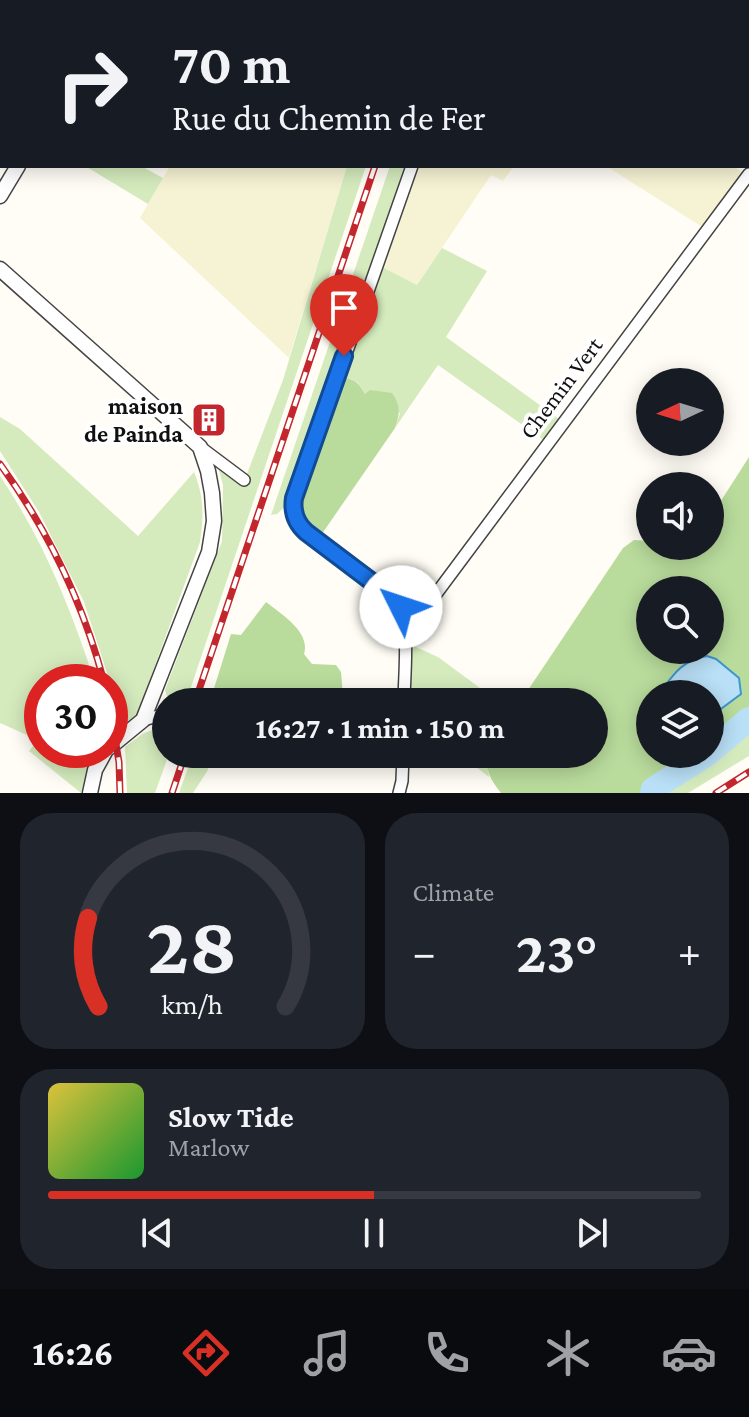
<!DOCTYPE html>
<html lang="en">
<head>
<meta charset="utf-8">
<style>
  :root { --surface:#171b24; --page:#20242c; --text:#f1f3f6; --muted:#9ea1a6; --line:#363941; --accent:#d93025 }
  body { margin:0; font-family:"Crimson Pro",serif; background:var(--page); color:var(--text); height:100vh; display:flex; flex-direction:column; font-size:30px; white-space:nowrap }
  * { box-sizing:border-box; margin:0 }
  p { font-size:26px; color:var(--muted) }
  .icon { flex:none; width:44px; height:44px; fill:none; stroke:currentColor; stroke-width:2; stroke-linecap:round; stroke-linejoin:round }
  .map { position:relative; height:793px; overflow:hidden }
  .sheet { display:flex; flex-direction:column; gap:20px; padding:20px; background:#0d0f14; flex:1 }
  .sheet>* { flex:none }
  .guide { position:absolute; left:0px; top:0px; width:750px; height:168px; box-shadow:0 4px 20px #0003; background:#171b24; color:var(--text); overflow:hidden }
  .needle { width:52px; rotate:266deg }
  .fabs { position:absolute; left:636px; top:368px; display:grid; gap:16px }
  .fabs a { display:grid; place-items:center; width:88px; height:88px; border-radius:50%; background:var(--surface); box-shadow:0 4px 20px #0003; font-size:40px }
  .speed { position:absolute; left:24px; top:664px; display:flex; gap:16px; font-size:40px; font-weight:700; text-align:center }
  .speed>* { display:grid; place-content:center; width:104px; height:104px; border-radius:50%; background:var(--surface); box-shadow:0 4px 20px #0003; line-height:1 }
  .speed .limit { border:12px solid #d22; background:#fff; color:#111 }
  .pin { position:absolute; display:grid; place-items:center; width:68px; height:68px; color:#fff; margin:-82px -34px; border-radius:50% 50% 50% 0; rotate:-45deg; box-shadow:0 0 8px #0007 }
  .pin .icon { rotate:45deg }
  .me { position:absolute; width:88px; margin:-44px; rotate:311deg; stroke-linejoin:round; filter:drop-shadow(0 0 6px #0008) }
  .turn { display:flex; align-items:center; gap:28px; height:168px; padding:0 40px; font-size:36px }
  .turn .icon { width:104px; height:104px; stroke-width:2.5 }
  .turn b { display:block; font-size:56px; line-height:68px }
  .big { font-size:60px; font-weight:700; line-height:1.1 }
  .sheet .widget { flex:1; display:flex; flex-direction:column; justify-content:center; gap:12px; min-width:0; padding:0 28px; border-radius:32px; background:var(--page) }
  .sheet .dial { align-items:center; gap:0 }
  .dial svg { height:208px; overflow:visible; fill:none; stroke:var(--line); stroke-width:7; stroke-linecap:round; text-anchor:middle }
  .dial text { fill:var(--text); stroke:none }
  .song { display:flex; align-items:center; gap:24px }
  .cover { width:96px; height:96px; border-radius:12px; background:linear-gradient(135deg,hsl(50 70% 55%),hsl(130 70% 35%)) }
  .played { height:8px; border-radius:4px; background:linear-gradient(90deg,var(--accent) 50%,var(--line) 50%) }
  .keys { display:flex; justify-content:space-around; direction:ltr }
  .heat { display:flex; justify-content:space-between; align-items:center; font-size:44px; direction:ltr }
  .sheet .tiles { flex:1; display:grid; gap:20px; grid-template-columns:1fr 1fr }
  .widget:last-child { grid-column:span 2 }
  .trip { position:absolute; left:152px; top:688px; width:456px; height:80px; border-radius:40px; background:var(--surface); box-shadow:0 4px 20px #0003; font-weight:700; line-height:80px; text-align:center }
  .tabs { display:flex; height:128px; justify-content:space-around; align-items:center; background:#090b0e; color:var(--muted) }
  .tabs .icon { width:56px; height:56px }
  .tabs .active { color:var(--accent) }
  .tabs b { font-size:36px; color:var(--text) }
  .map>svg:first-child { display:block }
</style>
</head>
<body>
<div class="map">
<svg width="749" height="793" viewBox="0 0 749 793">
  <rect width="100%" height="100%" fill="#fffdf5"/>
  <path fill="#f6f3d4" d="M 267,0 L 397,0 L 265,2 Z
    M 470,0 L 746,0 L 469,2 Z
    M 170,166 L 347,166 L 289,358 L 140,218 Z
    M 412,166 L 514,166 L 503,181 L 491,175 L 417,285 L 377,265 Z
    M 606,166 L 733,166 L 747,176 L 707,230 Z"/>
  <path fill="#d5ebbd" d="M 85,166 L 141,166 L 163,178 L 148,204 Z
    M 347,166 L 366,166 L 186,702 L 173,702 L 167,696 L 165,690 L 222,541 L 223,485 L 216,459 L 245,479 L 283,380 Z
    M 390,166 L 412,166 L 378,265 L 417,285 L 442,248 L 487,271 L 446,337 L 563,422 L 548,443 L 438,365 L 395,428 L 400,413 L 365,394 L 358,383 L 351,379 L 294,498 L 277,514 L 271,515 Z
    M 0,417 L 20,429 L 138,536 L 194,472 C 204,497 204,515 200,542 L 137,715 L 119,727 L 112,688 L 84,602 L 39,512 L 0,451 Z
    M 0,476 C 42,538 71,608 94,680 L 94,682 L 42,682 L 42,750 L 95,750 L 88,764 L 81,793 L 29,751 L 38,740 L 0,723 Z
    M 407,643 L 438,657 L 499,702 L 404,702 Z
    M 749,719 L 749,756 L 688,793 L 652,793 L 653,789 L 710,754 Z
    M 166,725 L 166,754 L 169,754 L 155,793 L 127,793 L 125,747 L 142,734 Z
    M 193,754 L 208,754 L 208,770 L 193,793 L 179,793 Z
    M 459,754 L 489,754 L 487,762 L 489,777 Z"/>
  <path fill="#b9dc9c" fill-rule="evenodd" d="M 341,379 C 354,378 358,382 365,394 L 370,390 L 392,393 C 401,406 400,413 395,428 L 317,541 L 294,512 Z
    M 749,457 L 749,719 L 710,752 L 710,694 L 650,694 L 650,754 L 708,754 L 653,789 L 652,793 L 501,793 C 491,780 484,770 489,754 L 594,754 L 594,702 L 520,702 L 623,548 L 634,540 L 650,541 L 650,546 L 710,546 L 710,518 ZM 650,590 L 710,590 L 710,650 L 650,650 Z
    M 266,602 C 281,614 311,632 304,654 L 312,664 L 336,665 L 341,672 L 343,695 L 211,698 L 231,634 L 241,635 Z"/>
  <path fill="#b9e0f7" stroke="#3f96cf" stroke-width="2" d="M 707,656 L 716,659 L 739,678 L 741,694 L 710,717 L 710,694 L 659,694 C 673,675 682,660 707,656 Z"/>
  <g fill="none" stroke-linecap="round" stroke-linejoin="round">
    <path stroke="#b9e0f7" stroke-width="24" d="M 710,752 L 749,719
      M 652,793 L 653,789 L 708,754"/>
    <defs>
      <path id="minor" d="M 469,2 L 470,0
        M 200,447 L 244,480
        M 404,625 L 433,598 L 749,174
        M 404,702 C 404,675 411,621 396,600 L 306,532 L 296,518 L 293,505 L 412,166
        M 143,720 L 166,714
        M 399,793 L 402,781 L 403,754"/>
      <path id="tertiary" d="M 115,2 L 116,0
        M 0,196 L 18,166
        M 0,269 L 200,447 L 208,471 L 212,493 L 214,521 L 209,552 L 143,720 L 110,747
        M 90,793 L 95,770 L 106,750"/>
    </defs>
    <use href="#minor" stroke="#444" stroke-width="14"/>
    <use href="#tertiary" stroke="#444" stroke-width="17"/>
    <use href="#minor" stroke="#fff" stroke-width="11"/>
    <use href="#tertiary" stroke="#fff" stroke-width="14"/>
    <defs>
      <path id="rail" d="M 438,2 L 439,0
        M 0,464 C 48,530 83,603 104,682
        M 195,702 L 375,166
        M 110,710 L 119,762 L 120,793
        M 172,793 L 185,754
        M 716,793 L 749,772"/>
    </defs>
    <use href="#rail" stroke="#c4262e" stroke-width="7"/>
    <use href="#rail" stroke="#fff" stroke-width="4" stroke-dasharray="12" stroke-linecap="butt"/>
  </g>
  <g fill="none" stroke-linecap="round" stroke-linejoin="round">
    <defs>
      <path id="route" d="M 344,356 L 294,498 C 292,511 296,523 306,532 L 396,600 L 401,607"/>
    </defs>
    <use href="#route" stroke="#114b97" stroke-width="20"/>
    <use href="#route" stroke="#1a73e8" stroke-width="14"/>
  </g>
  <defs>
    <symbol id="building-square" viewBox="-11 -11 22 22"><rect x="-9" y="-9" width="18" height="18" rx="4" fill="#c4262e" stroke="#fff"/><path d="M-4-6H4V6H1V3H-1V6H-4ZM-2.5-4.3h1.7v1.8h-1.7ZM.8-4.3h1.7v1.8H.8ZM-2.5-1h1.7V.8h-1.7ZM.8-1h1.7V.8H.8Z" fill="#fff"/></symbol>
  </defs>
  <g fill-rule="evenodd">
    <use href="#building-square" x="189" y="400" width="40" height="40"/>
  </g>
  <g text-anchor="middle" stroke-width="8" stroke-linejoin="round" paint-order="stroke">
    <g font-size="24" fill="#111" stroke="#fff">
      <text transform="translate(561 388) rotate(-53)" y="8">Chemin Vert</text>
    </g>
    <g font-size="24" font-weight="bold" fill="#111" stroke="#fff" text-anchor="end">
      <text x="183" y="414">maison<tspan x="183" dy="28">de Painda</tspan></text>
    </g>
  </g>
</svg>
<div class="fabs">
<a><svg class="needle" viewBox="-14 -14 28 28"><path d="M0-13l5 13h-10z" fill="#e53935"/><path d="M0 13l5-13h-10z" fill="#9ea1a6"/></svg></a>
<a><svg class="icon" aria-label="sound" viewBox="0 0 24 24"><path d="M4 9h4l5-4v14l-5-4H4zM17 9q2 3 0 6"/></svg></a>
<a><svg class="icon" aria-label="search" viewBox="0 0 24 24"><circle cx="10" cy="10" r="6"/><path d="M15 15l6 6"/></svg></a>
<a><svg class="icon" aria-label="layers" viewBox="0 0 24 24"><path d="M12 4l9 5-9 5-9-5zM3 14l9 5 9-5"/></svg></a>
</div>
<div class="speed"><div class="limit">30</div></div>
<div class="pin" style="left:344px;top:356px;background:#d93025"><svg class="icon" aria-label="arrive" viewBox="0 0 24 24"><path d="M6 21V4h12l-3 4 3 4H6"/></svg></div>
<svg class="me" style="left:401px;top:607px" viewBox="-20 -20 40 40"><circle r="19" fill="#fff"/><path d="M0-13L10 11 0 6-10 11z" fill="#1a73e8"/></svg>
<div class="trip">16:27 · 1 min · 150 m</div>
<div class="guide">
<div class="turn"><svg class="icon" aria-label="right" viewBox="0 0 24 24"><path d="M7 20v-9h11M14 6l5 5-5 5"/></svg><div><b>70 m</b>Rue du Chemin de Fer</div></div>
</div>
</div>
<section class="sheet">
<div class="tiles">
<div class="widget dial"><svg viewBox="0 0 100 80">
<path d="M14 69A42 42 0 1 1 86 69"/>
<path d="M14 69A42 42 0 0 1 10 35" stroke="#d93025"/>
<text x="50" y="56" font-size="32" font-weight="700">28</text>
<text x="50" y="72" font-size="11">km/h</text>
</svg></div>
<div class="widget"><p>Climate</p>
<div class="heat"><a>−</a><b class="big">23°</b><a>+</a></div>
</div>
<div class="widget">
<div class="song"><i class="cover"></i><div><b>Slow Tide</b><p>Marlow</p></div></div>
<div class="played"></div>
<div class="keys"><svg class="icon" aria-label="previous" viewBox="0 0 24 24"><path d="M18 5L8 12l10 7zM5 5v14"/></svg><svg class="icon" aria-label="pause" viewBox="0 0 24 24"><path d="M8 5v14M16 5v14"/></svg><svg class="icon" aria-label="next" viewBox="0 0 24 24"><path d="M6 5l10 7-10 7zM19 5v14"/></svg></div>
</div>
</div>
</section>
<nav class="tabs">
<b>16:26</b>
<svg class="icon active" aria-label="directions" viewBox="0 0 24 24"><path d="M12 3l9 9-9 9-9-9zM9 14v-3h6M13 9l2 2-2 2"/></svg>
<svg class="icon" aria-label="music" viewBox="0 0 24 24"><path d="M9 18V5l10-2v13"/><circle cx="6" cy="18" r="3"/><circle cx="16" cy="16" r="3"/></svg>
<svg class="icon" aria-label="phone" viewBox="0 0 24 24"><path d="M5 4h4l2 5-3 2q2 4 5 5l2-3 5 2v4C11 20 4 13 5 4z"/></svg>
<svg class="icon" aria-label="climate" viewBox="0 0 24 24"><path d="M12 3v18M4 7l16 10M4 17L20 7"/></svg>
<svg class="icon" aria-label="car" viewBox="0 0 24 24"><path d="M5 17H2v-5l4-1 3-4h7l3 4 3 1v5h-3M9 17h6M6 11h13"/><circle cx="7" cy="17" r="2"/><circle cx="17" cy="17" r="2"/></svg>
</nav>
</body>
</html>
